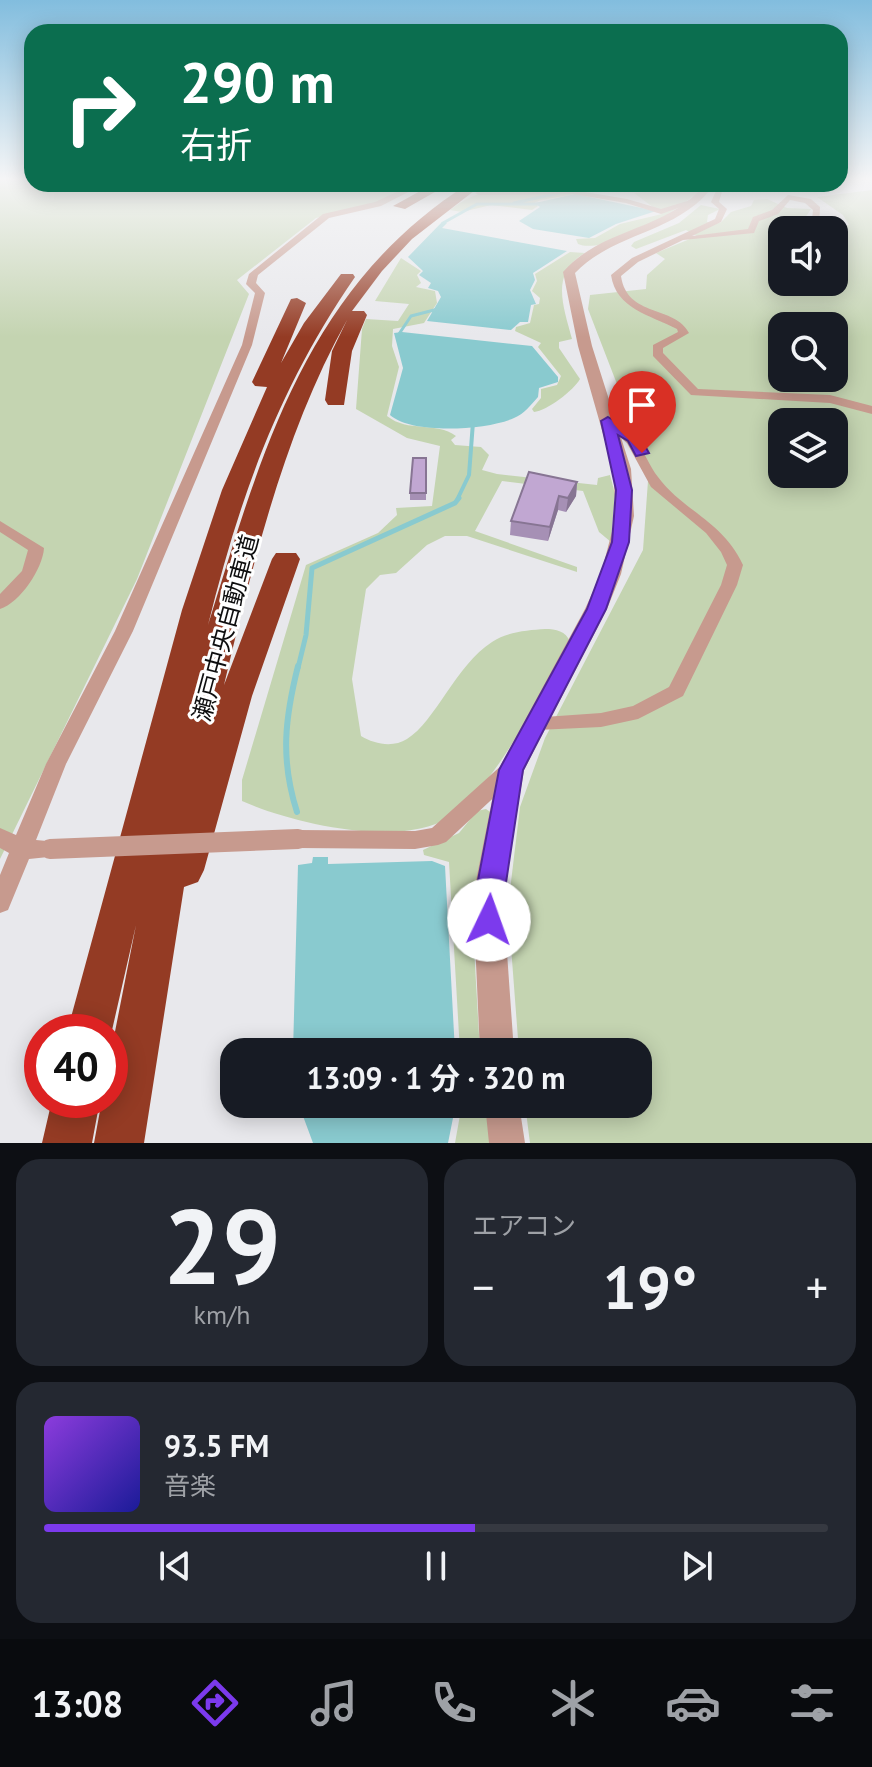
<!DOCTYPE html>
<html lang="ja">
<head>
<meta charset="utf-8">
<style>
  :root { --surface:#171b24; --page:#242831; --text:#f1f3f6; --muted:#9ea1a6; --line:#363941; --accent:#7c3aed }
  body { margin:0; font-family:"PT Sans","Noto Sans JP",sans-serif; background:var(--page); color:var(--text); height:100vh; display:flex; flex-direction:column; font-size:30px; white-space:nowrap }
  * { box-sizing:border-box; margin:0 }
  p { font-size:26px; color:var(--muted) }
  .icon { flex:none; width:44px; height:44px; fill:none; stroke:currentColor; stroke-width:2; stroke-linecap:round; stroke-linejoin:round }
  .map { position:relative; height:1143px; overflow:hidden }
  .panel { display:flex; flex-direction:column; gap:16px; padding:16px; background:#0d0f14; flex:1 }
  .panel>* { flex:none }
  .hud { position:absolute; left:24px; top:24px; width:824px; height:168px; border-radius:24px; box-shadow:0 4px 20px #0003; background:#0b6e4f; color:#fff; overflow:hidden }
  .controls { position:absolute; left:768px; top:216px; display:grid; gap:16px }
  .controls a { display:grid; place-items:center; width:80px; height:80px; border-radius:16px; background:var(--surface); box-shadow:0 4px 20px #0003; font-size:40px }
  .speed { position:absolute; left:24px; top:1014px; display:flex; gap:16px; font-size:40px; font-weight:700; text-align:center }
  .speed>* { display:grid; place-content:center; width:104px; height:104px; border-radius:50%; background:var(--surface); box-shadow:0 4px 20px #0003; line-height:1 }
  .speed .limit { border:12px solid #d22; background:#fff; color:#111 }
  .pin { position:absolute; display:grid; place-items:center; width:68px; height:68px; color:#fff; margin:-82px -34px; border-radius:50% 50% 50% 0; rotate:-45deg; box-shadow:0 0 8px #0007 }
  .pin .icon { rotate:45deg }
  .me { position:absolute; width:88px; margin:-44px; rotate:3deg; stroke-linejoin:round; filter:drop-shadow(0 0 6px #0008) }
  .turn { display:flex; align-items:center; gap:28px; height:168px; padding:0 24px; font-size:36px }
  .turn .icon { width:104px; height:104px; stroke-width:2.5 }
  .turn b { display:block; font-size:56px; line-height:68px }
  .big { font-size:60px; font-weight:700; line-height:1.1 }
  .panel .card { flex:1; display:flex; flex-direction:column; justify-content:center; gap:12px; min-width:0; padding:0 28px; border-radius:24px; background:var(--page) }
  .panel .dial { align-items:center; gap:0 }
  .dial b { font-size:104px; line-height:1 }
  .song { display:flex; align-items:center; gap:24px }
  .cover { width:96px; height:96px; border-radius:12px; background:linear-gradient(135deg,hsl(270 70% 55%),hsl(240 70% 35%)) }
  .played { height:8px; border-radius:4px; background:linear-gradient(90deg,var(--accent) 55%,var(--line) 55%) }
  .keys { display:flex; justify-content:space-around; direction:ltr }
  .heat { display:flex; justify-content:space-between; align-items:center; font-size:44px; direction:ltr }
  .panel .tiles { flex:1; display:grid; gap:16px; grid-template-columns:1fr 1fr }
  .card:last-child { grid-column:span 2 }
  .trip { position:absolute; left:220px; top:1038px; width:432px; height:80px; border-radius:24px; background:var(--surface); box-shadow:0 4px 20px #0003; font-weight:700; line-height:80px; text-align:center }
  .dock { display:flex; height:128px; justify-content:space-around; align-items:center; background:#090b0e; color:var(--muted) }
  .dock .icon { width:56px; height:56px }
  .dock .selected { color:var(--accent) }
  .dock b { font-size:36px; color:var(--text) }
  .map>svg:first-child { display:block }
</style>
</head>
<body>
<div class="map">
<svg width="872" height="1143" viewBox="0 0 872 1143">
  <rect width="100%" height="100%" fill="#e8e8ec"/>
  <path fill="#c4d4b1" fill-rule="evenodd" d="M 0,177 L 32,177 L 32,184 L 415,184 L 378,203 L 316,218 L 237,280 L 249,294 L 137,579 L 0,859 Z
    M 510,184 L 594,184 L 598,190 L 541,200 L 534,203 L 538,206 L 532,210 L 491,205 L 462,212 L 450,210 C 471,194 485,192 510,184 Z
    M 659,184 L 706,184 C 687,207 606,256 578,244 L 576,239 L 595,238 L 620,224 L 662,214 L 634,193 L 656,191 Z
    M 872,190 L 872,1143 L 530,1143 L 525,1104 L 638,1104 L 638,1052 L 519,1052 L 508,907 L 520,807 L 545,738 L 643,550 L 649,467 L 588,309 L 590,295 L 646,289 L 647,275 L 665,259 L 656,253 L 697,236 L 686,230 L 636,249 L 631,246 L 634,242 L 679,223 L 701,205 L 720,209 L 708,215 L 707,222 L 720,223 L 731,212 L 751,206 L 754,200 L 767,199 L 787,208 L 811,209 L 803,221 L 830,229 L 849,225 L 843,215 L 817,197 ZM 782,230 L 834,230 L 834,282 L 782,282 ZM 782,326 L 834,326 L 834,378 L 782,378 ZM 782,422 L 834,422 L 834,474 L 782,474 Z
    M 570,252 L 585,253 C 550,273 563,305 572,339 L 559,342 L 559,348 L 580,379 C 574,390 547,411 534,412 L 532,409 L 541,398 L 541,389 L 557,385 L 561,376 L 538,347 L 541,343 L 515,331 L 516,327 L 530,323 L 534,305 L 539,304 L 540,298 L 532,291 L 537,281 L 535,274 Z
    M 401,258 L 421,271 L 417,275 L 421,283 L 416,287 L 435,291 L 437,303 L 424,323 L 393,329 L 392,346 L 399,367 L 387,416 C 408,433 436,421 456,436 L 451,440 L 455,445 L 481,447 L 489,455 L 482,470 L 497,474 L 597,485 L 598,478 L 610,475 L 615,494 L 611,542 L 599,532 L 583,491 L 502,481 L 475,531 L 577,567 L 577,572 L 467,536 L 445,536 L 427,545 L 396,573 L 380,575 L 366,589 L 352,679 L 361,736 C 374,744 393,748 407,739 C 435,722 456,665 492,642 C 507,632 528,630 545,629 C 556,629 566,631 570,642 C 541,693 497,785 449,817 C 401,849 291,823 242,801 L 242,780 L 306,565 L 378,533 L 397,515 L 396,508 L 432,506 L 440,446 L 407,438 L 356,409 L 362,329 L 366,319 L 398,321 L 409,304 L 375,301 Z
    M 486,809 L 493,814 L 472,913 L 480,1052 L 460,1052 L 449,862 L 424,855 L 423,850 L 459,833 L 477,811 Z
    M 462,1104 L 486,1104 L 490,1143 L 455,1143 Z"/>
  <path fill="#89cacf" d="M 575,194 L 656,211 L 616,224 L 589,238 L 533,229 L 519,221 L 540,207 L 535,203 Z
    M 442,222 L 447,223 L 442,228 L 567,251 L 533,273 L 535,280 L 530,290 L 536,304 L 531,305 L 528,322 L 520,322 L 511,330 L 427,321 L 441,297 L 438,291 L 428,288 L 431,283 L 419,275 L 423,271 L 408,257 Z
    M 402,332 L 532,346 L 558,377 L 558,382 L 539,388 L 538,397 C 531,405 524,414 514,418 C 488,430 412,435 390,415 L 403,368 L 394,333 Z
    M 313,857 L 328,857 L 328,864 L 432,861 L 445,866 L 455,1052 L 293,1052 L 298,865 L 312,863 Z
    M 291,1104 L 455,1104 L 455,1108 L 448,1143 L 313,1143 L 303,1116 L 291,1112 Z"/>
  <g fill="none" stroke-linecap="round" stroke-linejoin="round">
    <path stroke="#89cacf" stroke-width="3" d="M 573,190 L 585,184
      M 514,203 L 559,193
      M 443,223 L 477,204 L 544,204
      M 399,334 L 411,316 L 438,309"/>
    <path stroke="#89cacf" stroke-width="4" d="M 457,500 L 469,475 L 473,422"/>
    <path stroke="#89cacf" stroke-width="5" d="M 298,668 L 306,635 L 312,568 L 455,503 L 459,498"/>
    <path stroke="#89cacf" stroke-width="6" d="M 297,812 C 280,759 285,718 298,666"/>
    <path fill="#c79a8e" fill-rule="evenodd" d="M 414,184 L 424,184 L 381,206 L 329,218 L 258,275 L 256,283 L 265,293 L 252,345 L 133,631 L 66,764 L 36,840 L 58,842 L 61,849 L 58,856 L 29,859 L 8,910 L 0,913 L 0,875 L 9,853 L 0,848 L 0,828 L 16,835 L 46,764 L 115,631 L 242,345 L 255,293 L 246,284 L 249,274 L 323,214 L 375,202 Z
      M 495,184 L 506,184 L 492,191 L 573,190 L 627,199 L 661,209 L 697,198 L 701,200 L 661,214 L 626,203 L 573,194 L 479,195 L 475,193 Z
      M 709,185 L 723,188 L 719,202 L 727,209 L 721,222 L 692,236 L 748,229 L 753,217 L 772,210 L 788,195 L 811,199 L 820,207 L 819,229 L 811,229 L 813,210 L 805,203 L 790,200 L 778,214 L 759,221 L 754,233 L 683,240 L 638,262 L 621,276 C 627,318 675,305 689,333 L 663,348 L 663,353 L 698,389 L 830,395 L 872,406 L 872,414 L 830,403 L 691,395 L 653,356 L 653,345 L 678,332 L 677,329 C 650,315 616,309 611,275 L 632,258 L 715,219 L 719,209 L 711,202 L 716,191 L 706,189 Z
      M 608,417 C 638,427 641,454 658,477 C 684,512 722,520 743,565 L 737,585 L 683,696 L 638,719 L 601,727 L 537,730 L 530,728 L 527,723 L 530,718 L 601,713 L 633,706 L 669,687 L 721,585 L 727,565 L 721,552 L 706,533 L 651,487 L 627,443 L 602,421 Z
      M 0,521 L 44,548 C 43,568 20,603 0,609 L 0,594 L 22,571 L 28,550 L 0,532 Z
      M 510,762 L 517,764 L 520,770 L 517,776 L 446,842 L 438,845 L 415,849 L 298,848 L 290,845 L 287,839 L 290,833 L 298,830 L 415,831 L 432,828 L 503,764 Z"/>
    <path fill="#c79a8e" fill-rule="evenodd" d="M 705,184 L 715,184 C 677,235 617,230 575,273 L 592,346 L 631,469 L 634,516 L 621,574 L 607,609 L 524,770 L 503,896 L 514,1052 L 480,1052 L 473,896 L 498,770 L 585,609 L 601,574 L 616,516 L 613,469 L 578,346 L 563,272 C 602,227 668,231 705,184 Z
      M 485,1104 L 519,1104 L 525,1143 L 489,1143 Z"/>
    <path fill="#943b24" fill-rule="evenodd" d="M 433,184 L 449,184 L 405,209 L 393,206 Z
      M 468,184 L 483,184 L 412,239 L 382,271 L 352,311 L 364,311 L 367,315 L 352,351 L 344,405 L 328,405 L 325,400 L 332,351 L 347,320 C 285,431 253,562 224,685 L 272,559 L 276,553 L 296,553 L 300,559 L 252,696 L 204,870 L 198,882 L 184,887 L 144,1143 L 94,1143 L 102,1100 L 110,1100 L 110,1057 L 136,925 L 110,1039 L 110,1032 L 67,1032 L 182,610 L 222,490 L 267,387 L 255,386 L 252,382 L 291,299 L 297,298 L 306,303 L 281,363 L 304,323 L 341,274 L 353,274 L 355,277 C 279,387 240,496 208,625 C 262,452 306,287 468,184 Z
      M 52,1100 L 100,1100 L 92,1143 L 42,1143 Z"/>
    <path stroke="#c79a8e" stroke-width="20" d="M 50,849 L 298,839"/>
  </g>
  <path fill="#a690b5" d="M 426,458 L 426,500 L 410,500 L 410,493 Z
    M 577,482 L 576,496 L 566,512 L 558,510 L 548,541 L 510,535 L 511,521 Z"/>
  <path fill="#877593" d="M 577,482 L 576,496 L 566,512 L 568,498 Z
    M 559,496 L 558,510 L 548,541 L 550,527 Z"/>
  <path fill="#c1a7d2" stroke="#877593" stroke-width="2" d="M 413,458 L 426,458 L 426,493 L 410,493 Z
    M 529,472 L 577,482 L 568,498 L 559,496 L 550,527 L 511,521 Z"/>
  <linearGradient id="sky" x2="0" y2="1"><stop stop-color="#82bdde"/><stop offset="0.53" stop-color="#f5f5f6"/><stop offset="1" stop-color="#f5f5f6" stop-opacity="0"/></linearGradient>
  <rect width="872" height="337" fill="url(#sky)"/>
  <path fill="#7c3aed" stroke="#51269a" stroke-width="2" d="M 608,417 L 639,435 L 649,453 L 636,456 L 628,441 L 618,435 L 632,490 L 629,542 L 606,609 L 523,770 L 499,929 L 489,933 L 480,929 L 475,896 L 499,770 L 587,609 L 612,542 L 616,490 L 601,421 Z"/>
  <g text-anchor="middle" stroke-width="6" stroke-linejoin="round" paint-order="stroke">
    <g font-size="24" fill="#0e0e0f" stroke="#fff">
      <text transform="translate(226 628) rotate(-75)" y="8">瀬戸中央自動車道</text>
    </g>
  </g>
</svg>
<div class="controls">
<a><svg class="icon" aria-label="sound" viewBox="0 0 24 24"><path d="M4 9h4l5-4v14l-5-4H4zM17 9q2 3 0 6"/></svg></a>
<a><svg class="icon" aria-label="search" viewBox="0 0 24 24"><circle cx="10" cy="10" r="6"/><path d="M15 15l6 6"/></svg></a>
<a><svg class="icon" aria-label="layers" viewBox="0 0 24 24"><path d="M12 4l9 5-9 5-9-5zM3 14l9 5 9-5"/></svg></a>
</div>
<div class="speed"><div class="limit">40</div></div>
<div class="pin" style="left:642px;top:453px;background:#d93025"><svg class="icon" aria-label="arrive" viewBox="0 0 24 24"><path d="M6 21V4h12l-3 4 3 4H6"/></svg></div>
<svg class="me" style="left:489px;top:920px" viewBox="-20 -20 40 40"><circle r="19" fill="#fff"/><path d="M0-13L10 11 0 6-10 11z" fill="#7c3aed"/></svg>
<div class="trip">13:09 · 1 分 · 320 m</div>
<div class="hud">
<div class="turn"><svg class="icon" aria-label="right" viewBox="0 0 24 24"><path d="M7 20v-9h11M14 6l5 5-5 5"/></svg><div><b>290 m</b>右折</div></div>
</div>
</div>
<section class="panel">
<div class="tiles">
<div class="card dial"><b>29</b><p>km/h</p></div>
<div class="card"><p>エアコン</p>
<div class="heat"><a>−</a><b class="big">19°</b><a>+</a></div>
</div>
<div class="card">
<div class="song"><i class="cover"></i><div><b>93.5 FM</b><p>音楽</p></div></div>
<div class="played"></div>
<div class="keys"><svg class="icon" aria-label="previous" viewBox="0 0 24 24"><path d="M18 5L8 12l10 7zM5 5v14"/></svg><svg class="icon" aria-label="pause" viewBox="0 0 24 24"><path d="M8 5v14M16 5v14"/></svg><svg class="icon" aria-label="next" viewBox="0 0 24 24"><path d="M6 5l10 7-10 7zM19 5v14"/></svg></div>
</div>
</div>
</section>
<nav class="dock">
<b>13:08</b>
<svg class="icon selected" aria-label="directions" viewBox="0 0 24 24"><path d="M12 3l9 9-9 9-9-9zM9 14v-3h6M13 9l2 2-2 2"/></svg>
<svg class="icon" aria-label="music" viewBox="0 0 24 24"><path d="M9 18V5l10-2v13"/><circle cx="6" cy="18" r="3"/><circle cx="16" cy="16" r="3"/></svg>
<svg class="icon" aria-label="phone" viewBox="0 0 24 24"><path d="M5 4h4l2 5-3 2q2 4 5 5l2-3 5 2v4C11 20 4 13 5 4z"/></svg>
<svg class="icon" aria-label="climate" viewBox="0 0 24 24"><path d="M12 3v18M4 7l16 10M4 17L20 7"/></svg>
<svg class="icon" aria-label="car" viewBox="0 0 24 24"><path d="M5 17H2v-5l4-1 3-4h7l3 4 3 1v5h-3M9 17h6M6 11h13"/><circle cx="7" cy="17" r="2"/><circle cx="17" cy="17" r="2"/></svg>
<svg class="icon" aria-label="filters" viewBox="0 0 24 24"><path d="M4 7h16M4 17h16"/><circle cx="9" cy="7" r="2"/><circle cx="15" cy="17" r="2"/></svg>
</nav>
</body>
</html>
